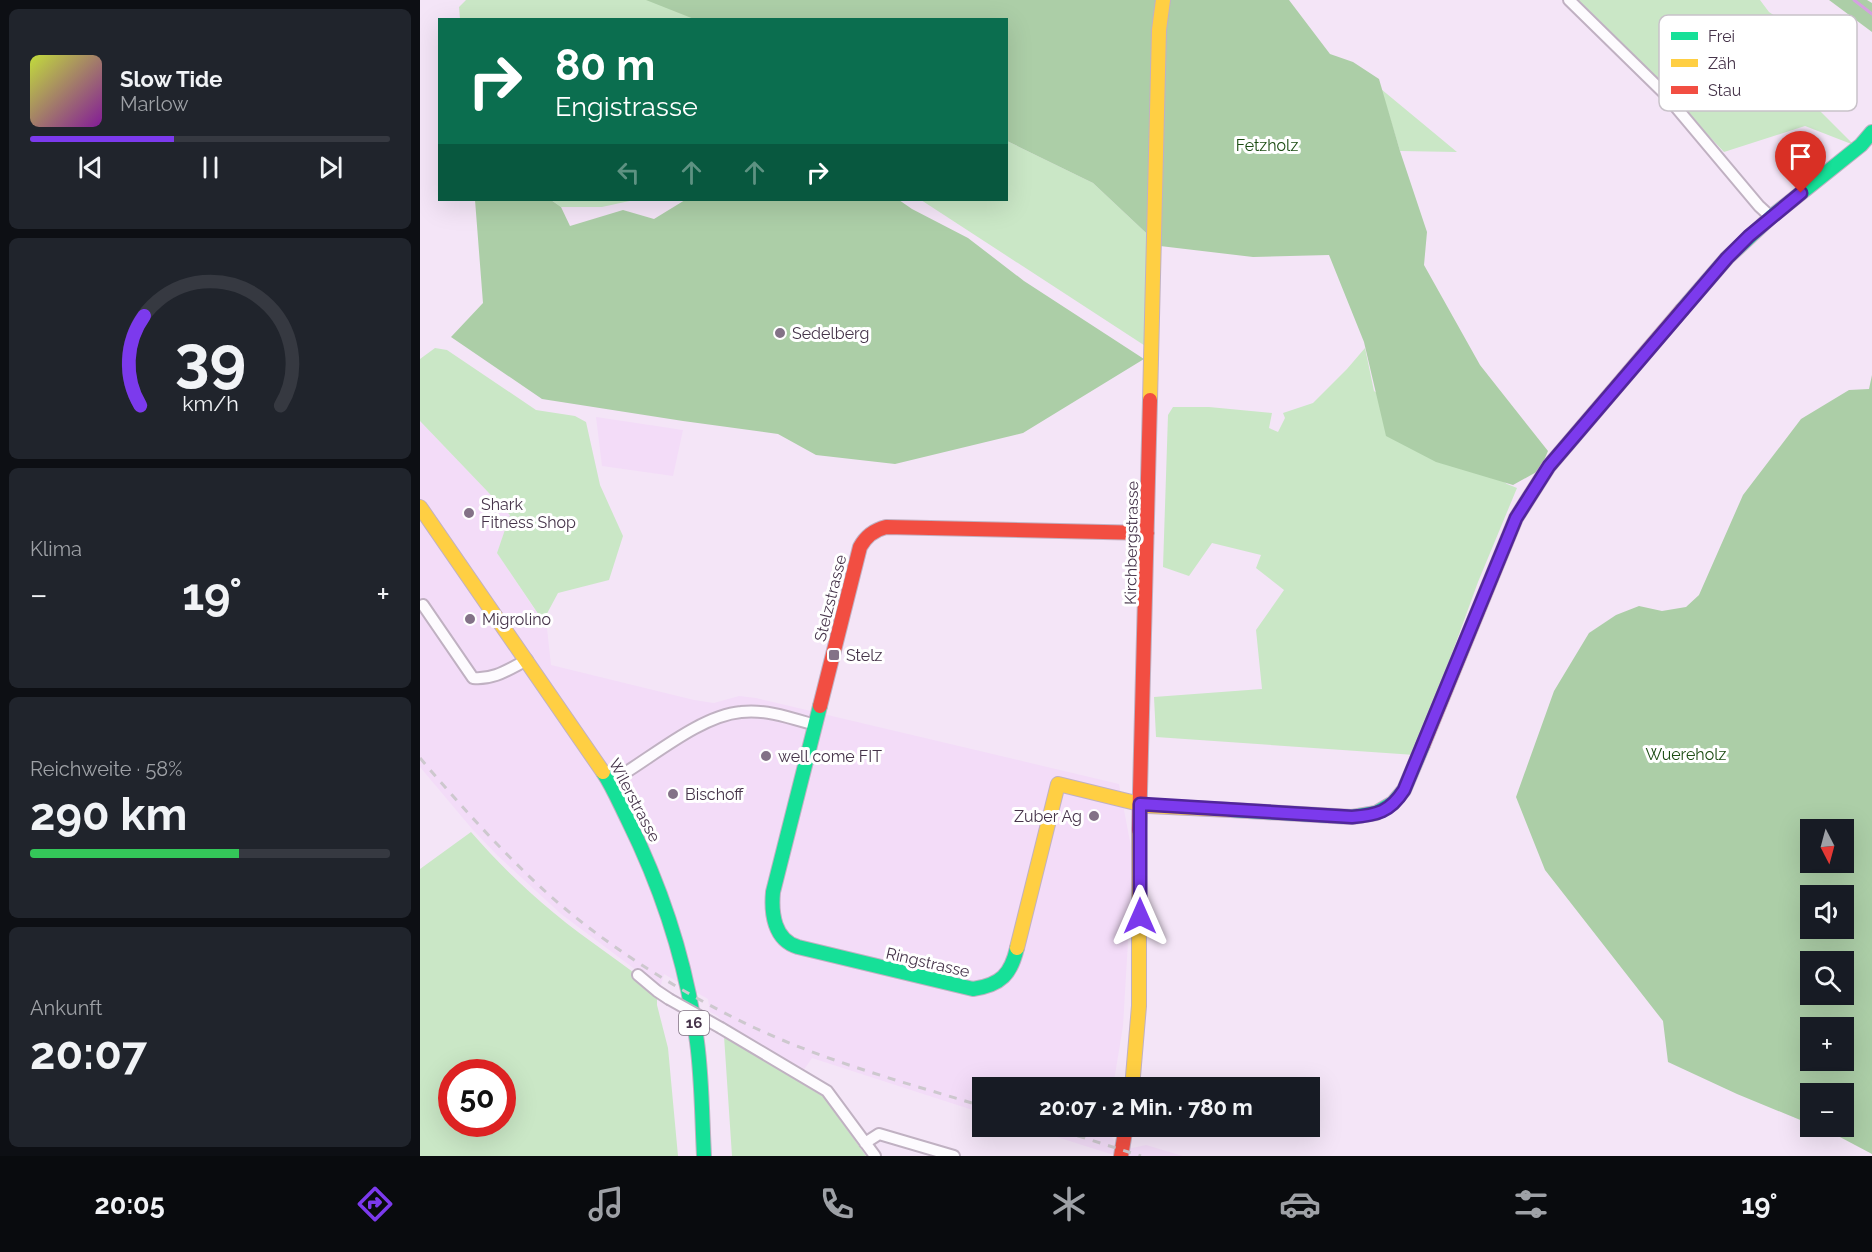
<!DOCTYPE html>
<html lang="de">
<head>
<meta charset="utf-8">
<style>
  :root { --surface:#171b24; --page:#20242c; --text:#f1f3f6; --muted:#9ea1a6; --line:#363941; --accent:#7c3aed }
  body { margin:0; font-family:Raleway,sans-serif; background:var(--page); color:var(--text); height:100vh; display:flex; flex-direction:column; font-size:22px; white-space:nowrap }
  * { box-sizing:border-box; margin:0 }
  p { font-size:20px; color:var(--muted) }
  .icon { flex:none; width:33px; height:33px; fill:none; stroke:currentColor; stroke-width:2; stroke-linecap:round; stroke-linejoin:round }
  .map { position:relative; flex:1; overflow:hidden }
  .details { display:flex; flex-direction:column; gap:9px; padding:9px; background:#0d0f14; width:420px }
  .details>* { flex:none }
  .hud { position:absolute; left:18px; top:18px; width:570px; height:183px; border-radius:0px; box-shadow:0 6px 24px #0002; background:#0b6e4f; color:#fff; overflow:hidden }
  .needle { width:39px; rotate:174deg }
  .controls { position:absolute; left:1380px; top:819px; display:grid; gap:12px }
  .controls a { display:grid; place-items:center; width:54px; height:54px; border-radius:0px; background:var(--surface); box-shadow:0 6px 24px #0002; font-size:30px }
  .speed { position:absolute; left:18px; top:1059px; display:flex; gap:12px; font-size:30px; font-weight:700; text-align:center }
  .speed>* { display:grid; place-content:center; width:78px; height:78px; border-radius:50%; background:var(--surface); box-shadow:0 6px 24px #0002; line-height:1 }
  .speed .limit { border:9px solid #d22; background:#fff; color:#111 }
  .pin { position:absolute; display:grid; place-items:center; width:51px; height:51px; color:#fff; margin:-62px -26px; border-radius:50% 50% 50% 0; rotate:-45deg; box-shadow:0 0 6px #0007 }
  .pin .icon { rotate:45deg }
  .me { position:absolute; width:66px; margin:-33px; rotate:0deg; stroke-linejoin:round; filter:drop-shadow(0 0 4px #0008) }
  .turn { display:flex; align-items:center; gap:21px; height:126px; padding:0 18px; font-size:27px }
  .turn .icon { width:78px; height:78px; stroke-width:2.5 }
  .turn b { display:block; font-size:42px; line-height:51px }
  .lanes { display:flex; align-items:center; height:57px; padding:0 18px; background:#0003; justify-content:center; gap:30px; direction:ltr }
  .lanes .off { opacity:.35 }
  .big { font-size:45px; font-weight:700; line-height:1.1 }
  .details .tile { flex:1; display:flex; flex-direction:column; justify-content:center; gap:9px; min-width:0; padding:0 21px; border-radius:9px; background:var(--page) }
  .details .dial { align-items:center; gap:0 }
  .dial svg { height:156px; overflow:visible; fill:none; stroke:var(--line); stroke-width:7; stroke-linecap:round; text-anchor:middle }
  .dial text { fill:var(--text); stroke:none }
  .song { display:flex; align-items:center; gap:18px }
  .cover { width:72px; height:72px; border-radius:9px; background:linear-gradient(135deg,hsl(70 70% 55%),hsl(290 70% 35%)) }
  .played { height:6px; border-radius:3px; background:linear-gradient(90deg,var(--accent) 40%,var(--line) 40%) }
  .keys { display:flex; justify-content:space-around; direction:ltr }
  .heat { display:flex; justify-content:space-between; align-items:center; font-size:33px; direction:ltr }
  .charge { height:9px; border-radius:4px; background:linear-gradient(90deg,#34c759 58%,var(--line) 0) }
  .trip { position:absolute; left:552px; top:1077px; width:348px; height:60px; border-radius:0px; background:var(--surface); box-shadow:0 6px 24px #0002; font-weight:700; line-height:60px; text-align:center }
  .dock { display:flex; height:96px; justify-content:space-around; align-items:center; background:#090b0e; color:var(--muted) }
  .dock .icon { width:42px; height:42px }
  .dock .active { color:var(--accent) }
  .dock b { font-size:27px; color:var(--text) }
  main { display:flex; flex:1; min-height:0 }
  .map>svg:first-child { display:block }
</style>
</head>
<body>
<main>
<section class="details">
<div class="tile">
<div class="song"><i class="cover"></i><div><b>Slow Tide</b><p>Marlow</p></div></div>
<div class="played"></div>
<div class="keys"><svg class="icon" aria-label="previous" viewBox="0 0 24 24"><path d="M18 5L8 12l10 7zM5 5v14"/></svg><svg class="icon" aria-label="pause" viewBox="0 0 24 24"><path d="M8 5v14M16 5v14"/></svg><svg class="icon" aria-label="next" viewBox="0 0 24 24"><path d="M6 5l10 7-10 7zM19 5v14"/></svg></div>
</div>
<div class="tile dial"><svg viewBox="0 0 100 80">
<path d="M14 69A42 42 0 1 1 86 69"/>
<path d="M14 69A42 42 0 0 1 16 23" stroke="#7c3aed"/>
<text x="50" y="56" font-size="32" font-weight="700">39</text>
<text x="50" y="72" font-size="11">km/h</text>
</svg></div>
<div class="tile"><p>Klima</p>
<div class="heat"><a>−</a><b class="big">19°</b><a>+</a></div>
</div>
<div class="tile"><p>Reichweite · 58%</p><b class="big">290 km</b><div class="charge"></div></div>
<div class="tile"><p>Ankunft</p><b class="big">20:07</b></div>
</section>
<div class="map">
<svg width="1452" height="1156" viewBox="0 0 1452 1156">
  <rect width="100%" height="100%" fill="#f4e5f7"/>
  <path fill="#f3dcf8" d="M 176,417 L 263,430 L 253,476 L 182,466 Z
    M 0,421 L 90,515 L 77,553 L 127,628 L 131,665 L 274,700 L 294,703 L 319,696 L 336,698 L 699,784 L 713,857 L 703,1026 L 693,1087 L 562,1088 L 562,1113 L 392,1058 L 383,1071 L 304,1024 L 298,1016 L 290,1012 L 288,999 L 244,974 L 240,988 L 141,914 L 78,856 L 53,830 L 0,767 Z
    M 605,1127 L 687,1127 L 686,1132 L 691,1135 L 695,1143 L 712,1148 L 726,1145 L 763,1156 L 697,1156 Z"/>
  <path fill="#cae7c6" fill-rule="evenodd" d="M 46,0 L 228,0 L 279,19 L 40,19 L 39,7 Z
    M 1158,0 L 1340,0 L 1349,12 L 1376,30 L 1367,61 L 1390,101 L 1434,145 L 1385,126 L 1304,152 L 1178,19 Z
    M 961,89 L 1037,152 L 980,151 Z
    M 587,141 L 673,183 L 740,246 L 733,351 L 501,200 L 586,200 Z
    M 131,200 L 214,200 L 182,207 L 141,207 Z
    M 15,348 L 27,350 L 116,410 L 155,416 L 166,422 L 180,485 L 203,536 L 189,580 L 138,593 L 123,621 L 77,553 L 90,515 L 0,421 L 0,359 Z
    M 945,348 L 954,391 L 1087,484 L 1097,488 L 1058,582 L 995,755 L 736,737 L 734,697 L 842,689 L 836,630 L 864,590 L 836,568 L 841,555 L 792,543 L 769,576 L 743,567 L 748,415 L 753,407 L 789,407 L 852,413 L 849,428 L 858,432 L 865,418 L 863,413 L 893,403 L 927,369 Z
    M 51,832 C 76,861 104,888 134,913 C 167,941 204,963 237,991 L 237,1005 L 248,1048 L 258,1156 L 0,1156 L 0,869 ZM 32,1072 L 82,1072 L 82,1124 L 32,1124 Z
    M 304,1036 L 404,1097 L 446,1156 L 312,1156 Z"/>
  <path fill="#accea7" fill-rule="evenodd" d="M 226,0 L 869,0 L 910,54 L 933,62 L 959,79 L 980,151 L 1007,232 L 1004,265 L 1060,365 L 1128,451 L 1120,470 L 1093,485 L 1016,462 L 966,436 L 944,342 L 909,255 L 833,257 L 740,246 L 673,183 L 587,141 L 586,20 L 274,19 Z
    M 1409,0 L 1447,0 L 1452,3 L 1452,32 Z
    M 55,200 L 103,201 L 131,200 L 141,207 L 150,226 L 203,210 L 234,219 L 265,200 L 479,200 L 492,209 L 548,238 L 604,281 L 724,359 L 603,433 L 475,464 L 396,455 L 358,434 L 263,421 L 122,399 L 31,337 L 63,303 Z
    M 1452,375 L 1452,1154 L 1418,1136 L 1396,1127 L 1424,1126 L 1424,1094 L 1390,1094 L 1390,1124 L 1317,1094 L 1248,1062 L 1243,1021 L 1125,870 L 1096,797 L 1134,691 L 1169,633 L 1196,615 L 1219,606 L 1242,611 L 1266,607 L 1279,595 L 1323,495 L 1381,419 L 1429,390 L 1449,389 ZM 1390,830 L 1424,830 L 1424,862 L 1390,862 ZM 1390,896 L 1424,896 L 1424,928 L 1390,928 ZM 1390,962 L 1424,962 L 1424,994 L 1390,994 ZM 1390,1028 L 1424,1028 L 1424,1060 L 1390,1060 Z"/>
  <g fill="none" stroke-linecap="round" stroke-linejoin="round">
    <path stroke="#d5a0e0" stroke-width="3" d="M 1434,0 L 1452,14"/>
    <defs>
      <path id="street" d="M 1149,0 L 1244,93 L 1339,206 L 1351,217
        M 3,605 L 53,678 C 74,680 89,669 107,660
        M 190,782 C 228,761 278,716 321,712 C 346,709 371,718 395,725
        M 218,975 L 237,991 L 249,999
        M 301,1028 L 407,1091 L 455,1156
        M 445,1143 L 459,1134 L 534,1156"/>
      <path id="fast" d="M 1262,310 L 1307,258 L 1351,217 L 1441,145 L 1452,132
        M 400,706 L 353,892 C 351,913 354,940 378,947 L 553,989 C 581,985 591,974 597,948
        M 183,772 C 193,787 200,804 208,820 C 242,889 267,966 277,1042 C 282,1079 282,1118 284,1156
        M 811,810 L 932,817 L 956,813 L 973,803 L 984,790 L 1003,745"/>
      <path id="slow" d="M 730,400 L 739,30 L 743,0
        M 0,507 L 183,772
        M 597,948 L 638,784 L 728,806 L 811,810
        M 712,1088 L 719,1006 L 719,830"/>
      <path id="jam" d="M 400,706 L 440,547 C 446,536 454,530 466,527 L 727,533
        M 1003,745 L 1096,518 L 1129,466 L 1262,310
        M 719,830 L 730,400
        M 701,1156 L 706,1126"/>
    </defs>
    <use href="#street" stroke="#c0b1c2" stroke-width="14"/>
    <use href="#fast" stroke="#c0b1c2" stroke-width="16"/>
    <use href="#slow" stroke="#c0b1c2" stroke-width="16"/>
    <use href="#jam" stroke="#c0b1c2" stroke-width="16"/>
    <use href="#street" stroke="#fdfbfe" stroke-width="10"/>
    <use href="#fast" stroke="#16e098" stroke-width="14"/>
    <use href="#slow" stroke="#ffcf43" stroke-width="14"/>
    <use href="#jam" stroke="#f24e42" stroke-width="14"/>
    <path stroke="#cdc8ce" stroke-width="3" stroke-dasharray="8 8" stroke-linecap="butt" d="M 0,758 C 40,805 81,851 127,893 C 187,947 263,994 335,1028 C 408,1062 486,1083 562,1106
      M 627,1126 L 721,1156"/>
    <defs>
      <path id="street-bridge" d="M 249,999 L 301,1028"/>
    </defs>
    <use href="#street-bridge" stroke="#c0b1c2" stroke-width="14" stroke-linecap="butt"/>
    <use href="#street-bridge" stroke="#fdfbfe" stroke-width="10"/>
  </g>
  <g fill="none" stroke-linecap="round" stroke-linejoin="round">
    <defs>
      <path id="route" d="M 720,916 L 720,804 L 932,817 C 957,815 970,812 984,790 L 1096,518 L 1129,466 L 1307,258 L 1329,236 L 1381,193"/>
    </defs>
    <use href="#route" stroke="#51269a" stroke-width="15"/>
    <use href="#route" stroke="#7c3aed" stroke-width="10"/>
  </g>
  <g fill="#837287" stroke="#fff" stroke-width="2">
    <circle cx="360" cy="333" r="6"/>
    <circle cx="49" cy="513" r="6"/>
    <circle cx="50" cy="619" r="6"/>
    <rect x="408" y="649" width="12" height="12" rx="3"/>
    <circle cx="346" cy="756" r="6"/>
    <circle cx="253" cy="794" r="6"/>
    <circle cx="674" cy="816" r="6"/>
  </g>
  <g text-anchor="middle" stroke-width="6" stroke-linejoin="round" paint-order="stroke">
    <rect fill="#fff" stroke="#7e7180" stroke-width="1.5" x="259" y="1011" width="30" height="24" rx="4.5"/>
    <g font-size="15" font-weight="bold" fill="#46344a">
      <text x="274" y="1028">16</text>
    </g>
    <g font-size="16" fill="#1b4c12" stroke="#fff">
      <text x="847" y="151">Fetzholz</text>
      <text x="1266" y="760">Wuereholz</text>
    </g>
    <g font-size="16" fill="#46344a" stroke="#fff" text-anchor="start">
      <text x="372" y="339">Sedelberg</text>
      <text x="61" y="510">Shark<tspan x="61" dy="18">Fitness Shop</tspan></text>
      <text x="62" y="625">Migrolino</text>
      <text x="426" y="661">Stelz</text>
      <text x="358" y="762">well come FIT</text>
      <text x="265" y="800">Bischoff</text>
      <text x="662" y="822" text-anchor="end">Zuber Ag</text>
    </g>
    <g font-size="16" fill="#46344a" stroke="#fff">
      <text transform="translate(711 543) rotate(-89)" y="6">Kirchbergstrasse</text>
      <text transform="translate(410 598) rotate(-76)" y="6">Stelzstrasse</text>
      <text transform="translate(215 800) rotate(62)" y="6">Wilerstrasse</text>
      <text transform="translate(508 962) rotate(13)" y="6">Ringstrasse</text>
    </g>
  </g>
  <rect x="1239" y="15" width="198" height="96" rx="9" fill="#fff" stroke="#c8c2c9" stroke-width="1.5"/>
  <rect x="1251" y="32" width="27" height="8" fill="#16e098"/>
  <rect x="1251" y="59" width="27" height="8" fill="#ffcf43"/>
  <rect x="1251" y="86" width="27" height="8" fill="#f24e42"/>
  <g font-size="16" fill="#46344a">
    <text x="1288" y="42">Frei</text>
    <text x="1288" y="69">Zäh</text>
    <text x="1288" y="96">Stau</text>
  </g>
</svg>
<div class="controls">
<a><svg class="needle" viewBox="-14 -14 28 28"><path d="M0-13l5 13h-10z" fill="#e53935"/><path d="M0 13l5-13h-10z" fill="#9ea1a6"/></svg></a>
<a><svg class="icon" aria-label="sound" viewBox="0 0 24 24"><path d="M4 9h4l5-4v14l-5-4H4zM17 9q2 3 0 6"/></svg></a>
<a><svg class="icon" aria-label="search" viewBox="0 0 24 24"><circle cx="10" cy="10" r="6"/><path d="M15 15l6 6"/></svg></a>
<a>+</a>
<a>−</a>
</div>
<div class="speed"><div class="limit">50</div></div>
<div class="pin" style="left:1381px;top:193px;background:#d93025"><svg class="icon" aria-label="arrive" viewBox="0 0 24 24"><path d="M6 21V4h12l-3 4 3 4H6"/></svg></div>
<svg class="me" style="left:720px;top:916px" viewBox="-20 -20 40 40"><path d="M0-17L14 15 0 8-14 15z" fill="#7c3aed" stroke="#fff" stroke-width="4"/></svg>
<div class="trip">20:07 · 2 Min. · 780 m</div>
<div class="hud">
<div class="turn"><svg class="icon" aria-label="right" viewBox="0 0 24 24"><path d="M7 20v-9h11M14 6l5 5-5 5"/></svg><div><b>80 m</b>Engistrasse</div></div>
<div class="lanes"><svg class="icon off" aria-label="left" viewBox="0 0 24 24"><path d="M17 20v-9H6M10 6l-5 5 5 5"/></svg><svg class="icon off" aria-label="ahead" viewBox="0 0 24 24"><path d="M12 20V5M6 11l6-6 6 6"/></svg><svg class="icon off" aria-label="ahead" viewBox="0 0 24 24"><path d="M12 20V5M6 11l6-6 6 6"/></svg><svg class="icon" aria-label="right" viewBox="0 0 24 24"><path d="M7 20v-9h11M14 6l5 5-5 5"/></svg></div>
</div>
</div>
</main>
<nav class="dock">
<b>20:05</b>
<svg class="icon active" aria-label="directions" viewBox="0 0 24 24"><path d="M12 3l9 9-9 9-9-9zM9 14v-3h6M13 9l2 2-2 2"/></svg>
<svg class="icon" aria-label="music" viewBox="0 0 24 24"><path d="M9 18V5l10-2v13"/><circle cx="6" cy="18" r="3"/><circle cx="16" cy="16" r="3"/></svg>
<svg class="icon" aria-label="phone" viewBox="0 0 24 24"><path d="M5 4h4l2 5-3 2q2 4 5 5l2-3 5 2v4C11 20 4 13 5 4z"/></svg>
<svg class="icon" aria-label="climate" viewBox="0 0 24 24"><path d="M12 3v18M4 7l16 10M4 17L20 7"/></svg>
<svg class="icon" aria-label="car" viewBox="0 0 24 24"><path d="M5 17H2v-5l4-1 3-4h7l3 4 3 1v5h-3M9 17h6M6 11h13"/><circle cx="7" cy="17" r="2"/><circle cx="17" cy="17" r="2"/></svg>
<svg class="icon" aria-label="filters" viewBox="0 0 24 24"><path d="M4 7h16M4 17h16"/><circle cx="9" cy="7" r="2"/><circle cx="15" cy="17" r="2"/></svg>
<b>19°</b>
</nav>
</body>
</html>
